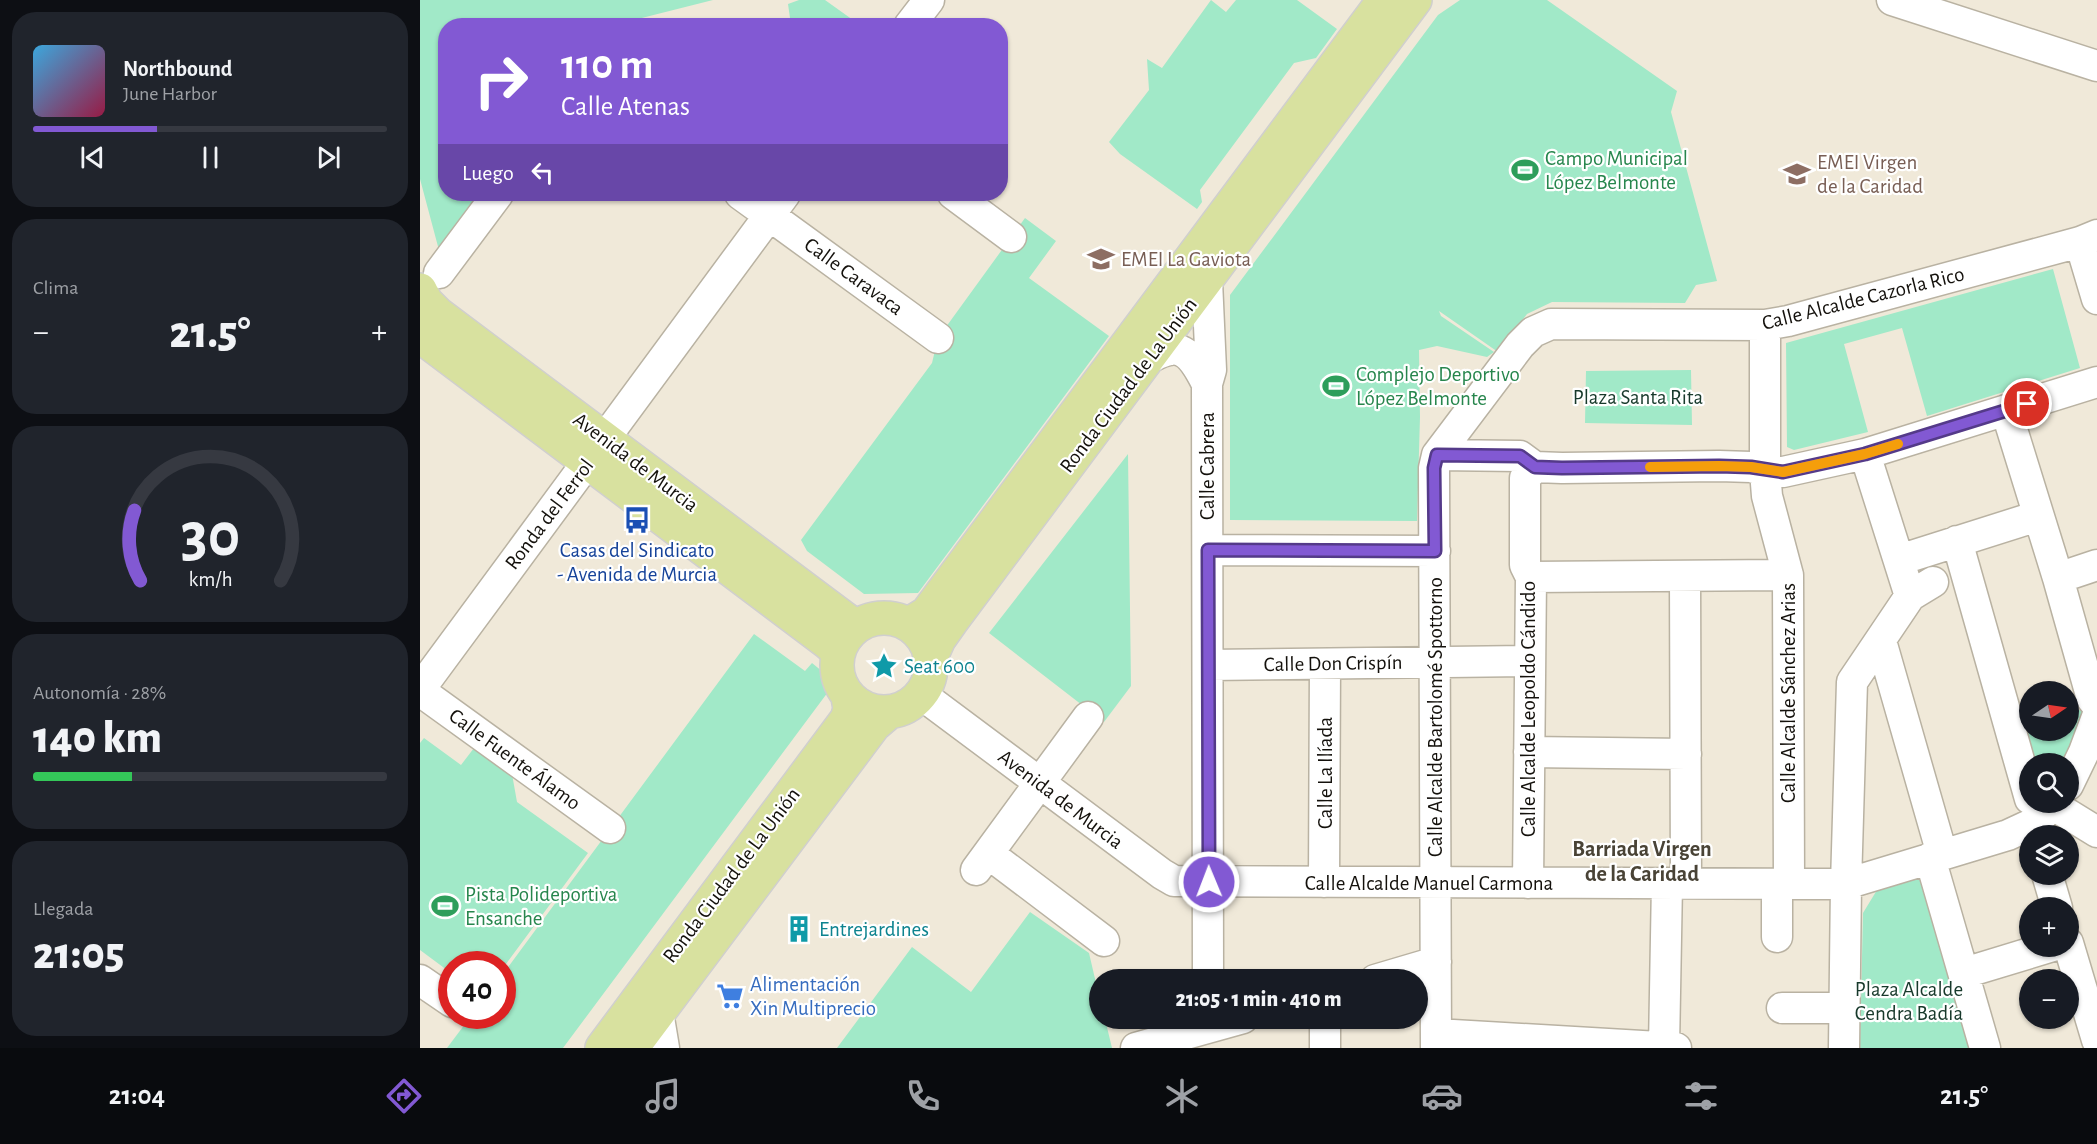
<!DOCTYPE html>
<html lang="es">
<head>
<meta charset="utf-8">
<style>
  :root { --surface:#171b24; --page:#20242c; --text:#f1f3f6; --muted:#9ea1a6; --line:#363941; --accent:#8259d3 }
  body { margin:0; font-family:"Alegreya Sans",sans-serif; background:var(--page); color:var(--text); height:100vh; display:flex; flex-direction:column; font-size:22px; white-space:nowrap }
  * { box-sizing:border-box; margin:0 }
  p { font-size:20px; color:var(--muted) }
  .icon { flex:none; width:33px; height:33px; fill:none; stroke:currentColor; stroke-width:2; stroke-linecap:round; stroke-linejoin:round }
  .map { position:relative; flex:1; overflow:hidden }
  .sheet { display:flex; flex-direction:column; gap:12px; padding:12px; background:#0d0f14; width:420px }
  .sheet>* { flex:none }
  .banner { position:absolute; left:18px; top:18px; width:570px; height:183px; border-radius:24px; box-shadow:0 2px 4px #0004; background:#8259d3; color:#fff; overflow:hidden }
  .needle { width:39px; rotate:77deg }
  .buttons { position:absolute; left:1599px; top:681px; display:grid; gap:12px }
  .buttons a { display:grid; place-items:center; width:60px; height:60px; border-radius:50%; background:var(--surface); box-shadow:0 2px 4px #0004; font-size:30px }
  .speed { position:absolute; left:18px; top:951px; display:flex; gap:12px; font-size:30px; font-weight:700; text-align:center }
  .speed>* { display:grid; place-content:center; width:78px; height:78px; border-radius:50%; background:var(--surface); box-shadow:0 2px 4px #0004; line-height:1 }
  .speed .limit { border:9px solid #d22; background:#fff; color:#111 }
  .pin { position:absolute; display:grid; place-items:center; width:51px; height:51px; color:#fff; margin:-26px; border:3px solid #fff; border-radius:50%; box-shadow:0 2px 6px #0007 }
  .me { position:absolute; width:66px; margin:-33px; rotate:359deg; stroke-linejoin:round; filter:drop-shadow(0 0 4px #0008) }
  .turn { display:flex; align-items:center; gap:21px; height:126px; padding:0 24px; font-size:27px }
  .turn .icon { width:78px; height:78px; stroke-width:2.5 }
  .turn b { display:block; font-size:42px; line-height:51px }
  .then { display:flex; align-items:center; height:57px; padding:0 24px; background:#0003; gap:12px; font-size:22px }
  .big { font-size:45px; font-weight:800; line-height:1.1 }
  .sheet .tile { flex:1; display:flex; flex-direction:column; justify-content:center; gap:9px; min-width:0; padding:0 21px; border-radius:24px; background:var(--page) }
  .sheet .dial { align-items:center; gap:0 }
  .dial svg { height:156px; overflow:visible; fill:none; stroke:var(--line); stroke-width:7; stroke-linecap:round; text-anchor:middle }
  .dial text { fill:var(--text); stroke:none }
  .song { display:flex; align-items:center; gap:18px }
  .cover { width:72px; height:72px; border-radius:9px; background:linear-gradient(135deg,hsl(200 70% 55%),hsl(340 70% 35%)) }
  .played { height:6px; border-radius:3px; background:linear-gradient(90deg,var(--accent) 35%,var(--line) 35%) }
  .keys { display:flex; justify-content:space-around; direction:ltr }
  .heat { display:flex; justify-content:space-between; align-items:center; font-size:33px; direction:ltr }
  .charge { height:9px; border-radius:4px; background:linear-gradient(90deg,#34c759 28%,var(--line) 0) }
  .trip { position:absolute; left:669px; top:969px; width:339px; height:60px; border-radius:30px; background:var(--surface); box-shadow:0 2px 4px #0004; font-weight:800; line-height:60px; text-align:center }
  .dock { display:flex; height:96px; justify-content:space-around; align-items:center; background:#090b0e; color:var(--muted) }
  .dock .icon { width:42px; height:42px }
  .dock .on { color:var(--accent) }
  .dock b { font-size:27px; color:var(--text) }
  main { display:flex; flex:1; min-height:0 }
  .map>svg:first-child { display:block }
</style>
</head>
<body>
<main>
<section class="sheet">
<div class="tile">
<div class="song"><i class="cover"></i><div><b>Northbound</b><p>June Harbor</p></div></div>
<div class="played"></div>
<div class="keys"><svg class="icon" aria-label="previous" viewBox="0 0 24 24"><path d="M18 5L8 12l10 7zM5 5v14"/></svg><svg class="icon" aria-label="pause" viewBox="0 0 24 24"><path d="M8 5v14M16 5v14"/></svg><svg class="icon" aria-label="next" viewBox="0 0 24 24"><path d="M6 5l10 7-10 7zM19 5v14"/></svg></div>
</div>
<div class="tile"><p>Clima</p>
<div class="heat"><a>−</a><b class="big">21.5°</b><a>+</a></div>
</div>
<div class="tile dial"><svg viewBox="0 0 100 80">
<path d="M14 69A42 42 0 1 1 86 69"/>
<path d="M14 69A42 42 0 0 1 11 33" stroke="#8259d3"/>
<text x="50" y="56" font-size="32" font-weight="700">30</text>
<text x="50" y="72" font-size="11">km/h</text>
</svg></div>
<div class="tile"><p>Autonomía · 28%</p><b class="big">140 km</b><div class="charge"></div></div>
<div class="tile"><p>Llegada</p><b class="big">21:05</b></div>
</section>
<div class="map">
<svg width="1677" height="1048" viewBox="0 0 1677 1048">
  <rect width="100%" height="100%" fill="#f0e9d9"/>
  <path fill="#a1e9c8" d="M 0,0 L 293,0 L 194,25 L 26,26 L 26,194 L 64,194 L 20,254 L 0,179 Z
    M 379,0 L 405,0 L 440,25 L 371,25 L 368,4 Z
    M 791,0 L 806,12 L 816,0 L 877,0 L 917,29 L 896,58 L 874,63 L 780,190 L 782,202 L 777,209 L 700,154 L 689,142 L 729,90 L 727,59 L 742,68 Z
    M 1040,0 L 1127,0 L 1257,91 L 1251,112 L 1297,281 L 1276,285 L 1265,303 L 1132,302 L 1107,314 L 1078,352 L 1019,311 L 1021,316 L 1074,352 L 1067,357 L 1017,346 L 999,350 L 1000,417 L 997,521 L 810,520 L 810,295 L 1018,15 Z
    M 605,218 L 636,241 L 609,278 L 689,336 L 498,593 L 444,594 L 387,551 L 381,540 L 512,363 L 518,338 Z
    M 1633,269 L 1660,368 L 1507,416 L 1482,328 L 1424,344 L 1448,432 L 1374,450 L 1367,447 L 1366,343 Z
    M 1271,370 L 1272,425 L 1165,423 L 1166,371 Z
    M 708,454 L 711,686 L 684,722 L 569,633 Z
    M 334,634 L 385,671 L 392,663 L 403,672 L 408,692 L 143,1048 L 27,1048 L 51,1016 L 82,1016 L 83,974 Z
    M 1659,710 L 1665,711 L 1643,763 L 1610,763 L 1600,726 L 1609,723 L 1610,730 L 1648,730 L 1649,713 Z
    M 4,738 L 41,765 L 54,748 L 92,774 L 97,802 L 168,853 L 83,968 L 82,964 L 32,964 L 31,973 L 0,950 L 0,743 Z
    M 1500,878 L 1552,1048 L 1440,1048 L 1443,913 L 1457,890 Z
    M 610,912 L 669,953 L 679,996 L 680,1018 L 685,1019 L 692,1048 L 417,1048 L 492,947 L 551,992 Z"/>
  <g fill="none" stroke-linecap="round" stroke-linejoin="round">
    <defs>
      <path id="minor" d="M 1472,0 L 1677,66
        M 489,26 L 509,0
        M 320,194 L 518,338
        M 533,194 L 591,237
        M 1660,242 L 1677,299
        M 19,273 L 78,194
        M 787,281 L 791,370 L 787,384 L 788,980
        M 1345,325 L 1345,471 L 1347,496 L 1368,575 L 1369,883
        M 727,359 C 734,356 742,351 750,350 C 768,346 780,370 787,384
        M 1586,410 L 1638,578 L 1672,699 L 1677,705
        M 1445,454 L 1490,596
        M 1017,455 L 1100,456 L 1115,467 L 1142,468 L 1299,466 L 1331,467 L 1345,471 L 1363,472 L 1445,454 L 1677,382
        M 1537,541 L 1610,799
        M 788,550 L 1015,551
        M 1479,560 L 1618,516
        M 1111,577 L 1368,575
        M 1265,577 L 1266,883
        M 1638,578 L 1677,565
        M 1461,641 L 1522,854
        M 788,665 L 1109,661
        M 0,689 L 365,194
        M 0,691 L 190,828
        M 502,695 L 742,874 L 754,881 L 1426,884 L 1588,835 L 1616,822 L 1635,802
        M 1109,752 L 1266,754
        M 1648,785 L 1664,752 L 1677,717
        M 1633,805 L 1677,832
        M 569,854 L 684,941
        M 1510,858 L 1565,1048
        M 556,870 L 668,717
        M 1627,874 L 1637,908
        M 904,882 L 905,664
        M 1108,883 L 1111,577 L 1105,565 L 1105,478 L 1115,467
        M 1357,937 L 1357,884
        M 1648,943 L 1677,1040
        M 1544,973 L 1633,946
        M 0,980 L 32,1002
        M 955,980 L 1016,962
        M 1362,1008 L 1425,1008
        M 238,1012 L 244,1048
        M 905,1018 L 905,1048
        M 1016,1034 L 1256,1048
        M 1244,1047 L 1247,883
        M 716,1048 L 823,1018
        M 1016,1048 L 1014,468 L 1017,455 L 1100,345 L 1113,332 L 1131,324 L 1345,325 L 1368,321 L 1660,242 L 1677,235
        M 1424,1048 L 1426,884 L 1432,682 L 1490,596 L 1513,582"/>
      <path id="major" d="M 0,290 L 6,302 L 18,314 L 425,619 L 432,624 L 439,625
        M 0,336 L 407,642 L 414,648 L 417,654
        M417 665a47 47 0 1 1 94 0a47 47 0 1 1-94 0Z
        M 489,624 L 507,613 L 964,0
        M 511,657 L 519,639 L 531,622 L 995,0
        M 182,1048 L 427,719 L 430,709 L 428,697
        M 212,1048 L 454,725 L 468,713"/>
    </defs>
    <use href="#minor" stroke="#b9b2a2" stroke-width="33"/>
    <use href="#major" stroke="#d0cfce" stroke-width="36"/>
    <use href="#minor" stroke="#fff" stroke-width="30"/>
    <use href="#major" stroke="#d8e19f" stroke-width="33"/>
  </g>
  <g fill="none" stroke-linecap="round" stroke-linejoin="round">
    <defs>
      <path id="route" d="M 789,882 L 788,550 L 1015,551 L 1014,468 L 1017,455 L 1100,456 L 1115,467 L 1142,468 L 1299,466 L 1331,467 L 1363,472 L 1445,454 L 1607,404"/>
    </defs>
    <use href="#route" stroke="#543a89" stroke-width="15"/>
    <use href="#route" stroke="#8259d3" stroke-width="10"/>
    <path stroke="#f59e0b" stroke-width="10" d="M 1230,467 L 1299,466 L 1331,467 L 1363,472 L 1445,454 L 1478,444"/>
  </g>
  <defs>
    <symbol id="stadium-bare" viewBox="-9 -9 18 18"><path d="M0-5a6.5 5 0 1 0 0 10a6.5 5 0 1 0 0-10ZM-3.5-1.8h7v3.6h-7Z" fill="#2e9e5b" stroke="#fff" stroke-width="2.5" paint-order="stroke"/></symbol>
    <symbol id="school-bare" viewBox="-9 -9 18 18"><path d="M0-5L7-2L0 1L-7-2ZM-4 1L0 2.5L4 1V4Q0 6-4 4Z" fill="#8d6e63" stroke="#fff" stroke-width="2.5" paint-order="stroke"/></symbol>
    <symbol id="bus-bare" viewBox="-9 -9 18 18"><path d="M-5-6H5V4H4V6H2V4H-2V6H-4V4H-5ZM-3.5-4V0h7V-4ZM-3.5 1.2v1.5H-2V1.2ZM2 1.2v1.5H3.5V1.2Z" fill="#1a4fb4" stroke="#fff" stroke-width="2.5" paint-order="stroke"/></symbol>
    <symbol id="sight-bare" viewBox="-9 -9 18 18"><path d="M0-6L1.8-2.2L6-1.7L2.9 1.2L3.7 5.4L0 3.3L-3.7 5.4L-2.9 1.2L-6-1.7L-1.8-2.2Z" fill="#0f9aa8" stroke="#fff" stroke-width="2.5" paint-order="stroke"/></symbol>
    <symbol id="building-bare" viewBox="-9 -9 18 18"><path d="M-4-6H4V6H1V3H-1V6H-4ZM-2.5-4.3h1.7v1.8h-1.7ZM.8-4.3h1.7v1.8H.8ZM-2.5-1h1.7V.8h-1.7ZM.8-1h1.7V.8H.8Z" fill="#0f9aa8" stroke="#fff" stroke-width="2.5" paint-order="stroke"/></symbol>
    <symbol id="supermarket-bare" viewBox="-9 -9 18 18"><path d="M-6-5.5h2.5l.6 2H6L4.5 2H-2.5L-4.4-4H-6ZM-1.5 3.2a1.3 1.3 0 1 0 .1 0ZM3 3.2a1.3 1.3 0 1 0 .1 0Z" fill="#3f7fe0" stroke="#fff" stroke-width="2.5" paint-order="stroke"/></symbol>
  </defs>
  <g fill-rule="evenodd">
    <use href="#stadium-bare" x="1086" y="151" width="38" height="38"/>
    <use href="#school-bare" x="1358" y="155" width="38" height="38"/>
    <use href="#school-bare" x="662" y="240" width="38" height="38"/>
    <use href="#stadium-bare" x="897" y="367" width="38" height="38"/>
    <use href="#bus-bare" x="198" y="501" width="38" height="38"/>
    <use href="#sight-bare" x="445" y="647" width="38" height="38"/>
    <use href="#stadium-bare" x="6" y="887" width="38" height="38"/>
    <use href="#building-bare" x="360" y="910" width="38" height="38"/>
    <use href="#supermarket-bare" x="291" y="977" width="38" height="38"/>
  </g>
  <g text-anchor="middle" stroke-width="4.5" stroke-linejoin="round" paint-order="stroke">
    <g font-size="21" fill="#27864d" stroke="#fff" text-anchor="start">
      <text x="1125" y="165">Campo Municipal<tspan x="1125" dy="24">López Belmonte</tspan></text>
      <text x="936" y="381">Complejo Deportivo<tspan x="936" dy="24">López Belmonte</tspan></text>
      <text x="45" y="901">Pista Polideportiva<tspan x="45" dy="24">Ensanche</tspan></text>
    </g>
    <g font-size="21" fill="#785e54" stroke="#fff" text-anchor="start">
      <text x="1397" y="169">EMEI Virgen<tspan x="1397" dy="24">de la Caridad</tspan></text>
      <text x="701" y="266">EMEI La Gaviota</text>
    </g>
    <g font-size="21" fill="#14110c" stroke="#fff">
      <text transform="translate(434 276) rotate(36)" y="7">Calle Caravaca</text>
      <text transform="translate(1443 298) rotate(-14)" y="7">Calle Alcalde Cazorla Rico</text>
      <text transform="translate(708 385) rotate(-53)" y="7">Ronda Ciudad de La Unión</text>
      <text transform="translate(216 462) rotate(37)" y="7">Avenida de Murcia</text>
      <text transform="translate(787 466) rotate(-90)" y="7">Calle Cabrera</text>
      <text transform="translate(129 514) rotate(-53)" y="7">Ronda del Ferrol</text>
      <text transform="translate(913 663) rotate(-1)" y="7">Calle Don Crispín</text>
      <text transform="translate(1368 693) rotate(-90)" y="7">Calle Alcalde Sánchez Arias</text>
      <text transform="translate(1108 709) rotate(-90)" y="7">Calle Alcalde Leopoldo Cándido</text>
      <text transform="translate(1015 717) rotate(-90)" y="7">Calle Alcalde Bartolomé Spottorno</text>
      <text transform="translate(95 759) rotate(36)" y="7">Calle Fuente Álamo</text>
      <text transform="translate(905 773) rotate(-90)" y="7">Calle La Ilíada</text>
      <text transform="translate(641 799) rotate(37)" y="7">Avenida de Murcia</text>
      <text transform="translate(311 875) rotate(-53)" y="7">Ronda Ciudad de La Unión</text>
      <text x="1009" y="890">Calle Alcalde Manuel Carmona</text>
    </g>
    <g font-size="21" fill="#17392b" stroke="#fff">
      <text x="1218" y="404">Plaza Santa Rita</text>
      <text x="1489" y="996">Plaza Alcalde<tspan x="1489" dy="24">Cendra Badía</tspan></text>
    </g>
    <g font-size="21" fill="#164399" stroke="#fff">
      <text x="217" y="557">Casas del Sindicato<tspan x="217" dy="24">- Avenida de Murcia</tspan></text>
    </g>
    <g font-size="21" fill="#0d838f" stroke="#fff" text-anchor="start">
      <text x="484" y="673">Seat 600</text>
      <text x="399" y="936">Entrejardines</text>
    </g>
    <g font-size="21" fill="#366cbe" stroke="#fff" text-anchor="start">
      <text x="330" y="991">Alimentación<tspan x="330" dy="24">Xin Multiprecio</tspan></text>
    </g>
    <g font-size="22" font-weight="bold" fill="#494336" stroke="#fff">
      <text x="1222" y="856">Barriada Virgen<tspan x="1222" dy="25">de la Caridad</tspan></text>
    </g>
  </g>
</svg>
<div class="buttons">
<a><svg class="needle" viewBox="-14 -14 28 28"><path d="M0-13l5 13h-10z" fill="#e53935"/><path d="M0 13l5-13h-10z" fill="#9ea1a6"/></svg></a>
<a><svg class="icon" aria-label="search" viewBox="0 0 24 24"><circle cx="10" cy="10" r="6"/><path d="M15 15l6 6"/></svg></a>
<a><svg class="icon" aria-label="layers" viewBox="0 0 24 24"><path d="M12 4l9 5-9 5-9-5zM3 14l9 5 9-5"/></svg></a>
<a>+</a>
<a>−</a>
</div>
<div class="speed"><div class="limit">40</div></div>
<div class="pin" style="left:1607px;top:404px;background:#d93025"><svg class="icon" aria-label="arrive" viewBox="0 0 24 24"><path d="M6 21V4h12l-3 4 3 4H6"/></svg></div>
<svg class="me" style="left:789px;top:882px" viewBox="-20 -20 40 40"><circle r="17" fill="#8259d3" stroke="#fff" stroke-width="3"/><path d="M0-11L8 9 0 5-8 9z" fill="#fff"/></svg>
<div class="trip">21:05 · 1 min · 410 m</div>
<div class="banner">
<div class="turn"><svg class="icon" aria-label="right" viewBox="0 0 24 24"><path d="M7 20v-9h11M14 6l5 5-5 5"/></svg><div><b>110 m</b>Calle Atenas</div></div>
<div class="then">Luego<svg class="icon" aria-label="left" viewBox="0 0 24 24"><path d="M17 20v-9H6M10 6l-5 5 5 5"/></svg></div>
</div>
</div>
</main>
<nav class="dock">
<b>21:04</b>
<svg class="icon on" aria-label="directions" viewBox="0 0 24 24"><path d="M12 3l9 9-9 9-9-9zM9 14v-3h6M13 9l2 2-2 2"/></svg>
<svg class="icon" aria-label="music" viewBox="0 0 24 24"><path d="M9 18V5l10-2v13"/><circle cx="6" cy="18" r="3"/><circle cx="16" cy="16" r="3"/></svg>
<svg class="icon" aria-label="phone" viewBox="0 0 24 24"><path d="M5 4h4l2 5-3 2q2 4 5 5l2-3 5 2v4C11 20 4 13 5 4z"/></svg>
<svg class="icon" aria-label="climate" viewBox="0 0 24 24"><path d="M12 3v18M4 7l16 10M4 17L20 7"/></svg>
<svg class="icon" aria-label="car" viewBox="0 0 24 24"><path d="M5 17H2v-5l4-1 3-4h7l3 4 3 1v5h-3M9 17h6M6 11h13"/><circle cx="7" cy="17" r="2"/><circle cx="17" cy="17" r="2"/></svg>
<svg class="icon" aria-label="filters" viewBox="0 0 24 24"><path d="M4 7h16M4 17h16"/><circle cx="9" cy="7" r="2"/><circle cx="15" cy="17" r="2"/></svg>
<b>21.5°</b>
</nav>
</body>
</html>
